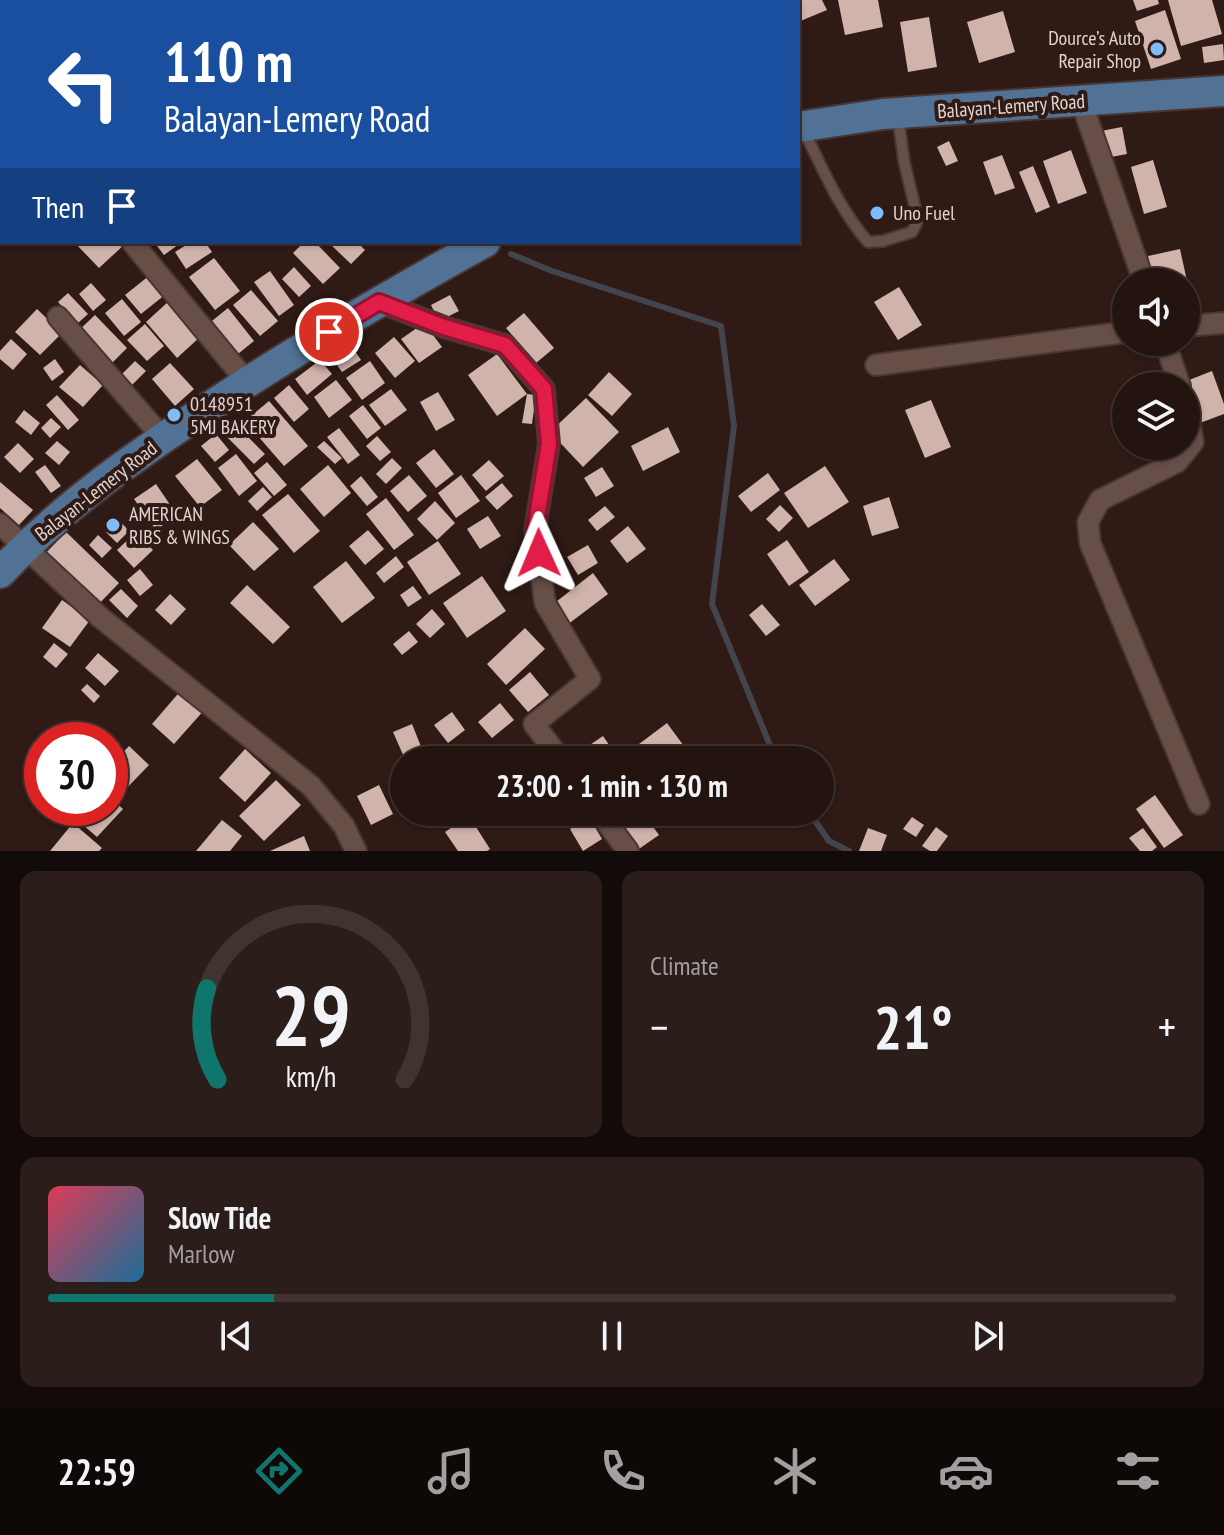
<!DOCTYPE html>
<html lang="en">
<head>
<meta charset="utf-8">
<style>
  :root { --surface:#231410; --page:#2b1d19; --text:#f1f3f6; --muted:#a39e9f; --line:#403330; --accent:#0f766e }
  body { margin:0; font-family:"PT Sans Narrow",sans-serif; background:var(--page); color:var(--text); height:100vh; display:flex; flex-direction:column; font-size:30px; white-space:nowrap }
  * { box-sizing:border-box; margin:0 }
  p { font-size:26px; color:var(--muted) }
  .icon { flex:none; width:44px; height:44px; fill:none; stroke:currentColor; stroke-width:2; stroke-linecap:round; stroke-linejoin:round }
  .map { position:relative; height:851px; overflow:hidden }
  .details { display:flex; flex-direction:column; gap:20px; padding:20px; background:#130b09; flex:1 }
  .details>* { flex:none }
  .guide { position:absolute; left:0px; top:0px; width:800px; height:244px; box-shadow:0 2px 6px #0004,0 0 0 2px var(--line); background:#1a4fa0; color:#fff; overflow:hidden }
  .controls { position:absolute; left:1112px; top:268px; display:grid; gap:16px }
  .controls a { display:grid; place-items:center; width:88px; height:88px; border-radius:50%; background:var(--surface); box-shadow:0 2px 6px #0004,0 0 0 2px var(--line); font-size:40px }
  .speed { position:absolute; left:24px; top:722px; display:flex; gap:16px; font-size:40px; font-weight:700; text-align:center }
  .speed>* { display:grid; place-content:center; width:104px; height:104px; border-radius:50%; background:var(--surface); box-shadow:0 2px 6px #0004,0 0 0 2px var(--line); line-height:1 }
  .speed .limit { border:12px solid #d22; background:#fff; color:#111 }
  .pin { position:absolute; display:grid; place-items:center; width:68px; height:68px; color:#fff; margin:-34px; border:4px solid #fff; border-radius:50%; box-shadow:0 2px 8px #0007 }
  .me { position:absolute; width:88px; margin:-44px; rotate:359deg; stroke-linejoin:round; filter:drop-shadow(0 0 6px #0008) }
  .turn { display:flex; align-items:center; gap:28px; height:168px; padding:0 32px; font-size:36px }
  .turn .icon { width:104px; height:104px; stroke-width:2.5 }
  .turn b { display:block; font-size:56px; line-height:68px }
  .then { display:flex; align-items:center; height:76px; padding:0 32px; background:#0003; gap:16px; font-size:30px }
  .big { font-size:60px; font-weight:700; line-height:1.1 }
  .details .widget { flex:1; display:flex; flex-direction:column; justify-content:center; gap:12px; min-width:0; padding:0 28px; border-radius:16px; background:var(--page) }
  .details .dial { align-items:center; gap:0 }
  .dial svg { height:208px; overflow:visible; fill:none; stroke:var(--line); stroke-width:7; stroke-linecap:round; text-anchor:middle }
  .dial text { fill:var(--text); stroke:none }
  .song { display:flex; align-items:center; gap:24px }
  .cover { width:96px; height:96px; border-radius:12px; background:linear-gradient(135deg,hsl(350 70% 55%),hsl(200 70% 35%)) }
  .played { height:8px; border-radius:4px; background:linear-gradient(90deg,var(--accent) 20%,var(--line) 20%) }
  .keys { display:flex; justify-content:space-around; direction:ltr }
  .heat { display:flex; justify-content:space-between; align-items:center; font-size:44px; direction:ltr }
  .details .tiles { flex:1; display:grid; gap:20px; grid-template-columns:1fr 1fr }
  .widget:last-child { grid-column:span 2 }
  .trip { position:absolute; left:390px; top:746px; width:444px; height:80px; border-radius:40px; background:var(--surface); box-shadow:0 2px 6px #0004,0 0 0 2px var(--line); font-weight:700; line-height:80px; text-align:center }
  .dock { display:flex; height:128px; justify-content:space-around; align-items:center; background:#0e0806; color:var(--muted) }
  .dock .icon { width:56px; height:56px }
  .dock .active { color:var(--accent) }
  .dock b { font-size:36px; color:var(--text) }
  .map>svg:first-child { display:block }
</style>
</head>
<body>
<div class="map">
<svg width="1224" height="851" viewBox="0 0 1224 851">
  <rect width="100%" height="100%" fill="#2f1a15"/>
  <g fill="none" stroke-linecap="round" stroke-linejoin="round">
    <path stroke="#44444e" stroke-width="6" d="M 90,0 L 92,2
      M 511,254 L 552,271 L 721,326 L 734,426 L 712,604 L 776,760
      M 809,812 L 829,841 L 849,851"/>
  </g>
  <path fill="#d0b3ab" d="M 798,0 L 822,0 L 827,10 L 798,22 Z
    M 838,0 L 878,0 L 883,27 L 845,35 Z
    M 1133,0 L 1158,0 L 1159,4 L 1137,11 Z
    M 1168,0 L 1212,0 L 1222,34 L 1181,46 Z
    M 1165,10 L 1181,59 L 1151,69 L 1135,21 Z
    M 1003,11 L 1015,52 L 979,63 L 967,22 Z
    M 929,17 L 937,67 L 908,72 L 900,22 Z
    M 1223,44 L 1224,60 L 1204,63 L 1202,47 Z
    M 1122,127 L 1127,154 L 1106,158 L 1101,131 Z
    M 949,141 L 958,161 L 946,166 L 937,147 Z
    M 1071,150 L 1087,193 L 1058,204 L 1043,161 Z
    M 1002,155 L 1015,188 L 995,195 L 983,162 Z
    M 1153,160 L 1167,207 L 1144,214 L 1131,167 Z
    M 1033,166 L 1050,207 L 1036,213 L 1019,172 Z
    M 74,242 L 123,242 L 125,244 L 99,268 Z
    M 154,242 L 182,242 L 164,255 Z
    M 191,242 L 205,242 L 212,252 L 186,269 L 175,252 Z
    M 304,242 L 315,242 L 340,268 L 323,284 L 293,253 Z
    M 328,242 L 357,242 L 365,250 L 351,264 Z
    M 1180,249 L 1187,281 L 1153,282 L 1148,256 Z
    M 214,258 L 240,291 L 215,310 L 189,277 Z
    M 294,267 L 311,286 L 299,297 L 282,279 Z
    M 155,271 L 171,290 L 141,314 L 125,295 Z
    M 270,271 L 294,305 L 279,316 L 254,282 Z
    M 91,283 L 106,300 L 93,311 L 79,294 Z
    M 899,287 L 922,325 L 898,340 L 874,302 Z
    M 251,290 L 278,321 L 260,336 L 233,305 Z
    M 68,293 L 88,314 L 78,323 L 58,302 Z
    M 450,295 L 459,311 L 439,321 L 431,305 Z
    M 122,299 L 141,322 L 124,336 L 105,313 Z
    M 169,301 L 200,337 L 177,358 L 146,322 Z
    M 228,308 L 254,341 L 233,358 L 207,325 Z
    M 37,309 L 62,333 L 40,355 L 15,332 Z
    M 524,313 L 554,348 L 536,363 L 506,328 Z
    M 95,315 L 127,348 L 108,367 L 76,333 Z
    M 424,323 L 442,347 L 419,363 L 401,339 Z
    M 145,324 L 164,346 L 147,361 L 127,340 Z
    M 394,337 L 415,361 L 395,378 L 375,353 Z
    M 11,339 L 27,354 L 13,370 L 0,359 L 0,351 Z
    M 351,345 L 361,360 L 342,372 L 332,358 Z
    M 497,354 L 527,394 L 536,395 L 532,424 L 522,423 L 527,394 L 497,416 L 468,375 Z
    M 55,359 L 64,372 L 52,381 L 43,368 Z
    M 320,360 L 332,374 L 307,395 L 295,379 Z
    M 135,361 L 146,371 L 131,386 L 120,376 Z
    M 370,361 L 385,383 L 362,400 L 346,378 Z
    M 170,363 L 194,389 L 175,406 L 152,379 Z
    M 80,365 L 103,385 L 83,407 L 59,387 Z
    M 1212,371 L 1224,404 L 1224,414 L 1200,423 L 1184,382 Z
    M 609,372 L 632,394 L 612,416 L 588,395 Z
    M 336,380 L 352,400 L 329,418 L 314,397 Z
    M 289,385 L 309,409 L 294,422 L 274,398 Z
    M 391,389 L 407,410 L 385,426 L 369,405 Z
    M 438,392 L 455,420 L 436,431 L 420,402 Z
    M 57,395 L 79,420 L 68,430 L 46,405 Z
    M 586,398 L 619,432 L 583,467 L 550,432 Z
    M 931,400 L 951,447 L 925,458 L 905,410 Z
    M 269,401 L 308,446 L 284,466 L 245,421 Z
    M 363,405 L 381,428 L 367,439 L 349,416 Z
    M 24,410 L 40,423 L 31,435 L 15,422 Z
    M 51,418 L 61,427 L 50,438 L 41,428 Z
    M 236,425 L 265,454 L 254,464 L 225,435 Z
    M 668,427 L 680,452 L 643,471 L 631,446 Z
    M 339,428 L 360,455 L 348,464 L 327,437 Z
    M 216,434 L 229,450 L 215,462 L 201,446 Z
    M 377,436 L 391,452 L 380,461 L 366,446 Z
    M 57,441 L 70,452 L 59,465 L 45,453 Z
    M 324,441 L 342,458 L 335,464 L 317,447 Z
    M 18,443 L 34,459 L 20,473 L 4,457 Z
    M 434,449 L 454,474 L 436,488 L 416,463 Z
    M 236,454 L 257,481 L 239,496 L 218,468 Z
    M 392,458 L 402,468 L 386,484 L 376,474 Z
    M 197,459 L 222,490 L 200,507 L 175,476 Z
    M 489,460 L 504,476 L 486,491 L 472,475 Z
    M 267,462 L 287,485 L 274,496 L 254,473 Z
    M 45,465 L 61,486 L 51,493 L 35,472 Z
    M 328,465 L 351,493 L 324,517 L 300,489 Z
    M 825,466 L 849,502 L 808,528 L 784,493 Z
    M 602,467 L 614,486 L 596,497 L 584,478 Z
    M 768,473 L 780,490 L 751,512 L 738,496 Z
    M 409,475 L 427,496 L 408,512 L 390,491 Z
    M 461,475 L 480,501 L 456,518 L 438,493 Z
    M 361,476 L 378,497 L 367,506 L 350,486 Z
    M 0,482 L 33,510 L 19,525 L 0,508 Z
    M 502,483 L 513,496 L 497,510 L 485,497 Z
    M 156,484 L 177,515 L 156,530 L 134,499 Z
    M 263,487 L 272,497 L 257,511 L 248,501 Z
    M 288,494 L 320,531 L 294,553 L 262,515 Z
    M 889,497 L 899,528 L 872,536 L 863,506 Z
    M 386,498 L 414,535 L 394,550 L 366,514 Z
    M 435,501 L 455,523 L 437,540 L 417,519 Z
    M 780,505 L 793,518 L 779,532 L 766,519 Z
    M 605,506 L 615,517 L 597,531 L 588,520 Z
    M 488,516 L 501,536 L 480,549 L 467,529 Z
    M 118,519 L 129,531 L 117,543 L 106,532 Z
    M 253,522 L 279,549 L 254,571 L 229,545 Z
    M 628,526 L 646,549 L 627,563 L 610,541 Z
    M 368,530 L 384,549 L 365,565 L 349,546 Z
    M 66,532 L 119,583 L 95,608 L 42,557 Z
    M 136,532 L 153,550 L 134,568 L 117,550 Z
    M 98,535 L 112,548 L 102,558 L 89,545 Z
    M 787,540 L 809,572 L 789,586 L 767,554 Z
    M 438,541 L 461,574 L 429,595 L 407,562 Z
    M 588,545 L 598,563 L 578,575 L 567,557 Z
    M 396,556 L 404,567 L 384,583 L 376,573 Z
    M 834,559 L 850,580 L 815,606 L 799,585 Z
    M 346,561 L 375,598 L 342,623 L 313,587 Z
    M 140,569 L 153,585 L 140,596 L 127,580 Z
    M 593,573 L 608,594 L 567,625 L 552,605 Z
    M 482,576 L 506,611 L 467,638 L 443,603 Z
    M 247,585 L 290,627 L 273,644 L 230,603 Z
    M 413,586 L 422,598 L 408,607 L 400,595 Z
    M 121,589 L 138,606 L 127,618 L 109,600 Z
    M 170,594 L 186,609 L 171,625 L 155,610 Z
    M 62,600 L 90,620 L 70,647 L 42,628 Z
    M 762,604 L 780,625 L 766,636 L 749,615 Z
    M 432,609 L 445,624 L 430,638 L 416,624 Z
    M 525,628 L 545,649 L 506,685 L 487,664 Z
    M 409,631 L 418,642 L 402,655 L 393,644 Z
    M 54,643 L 68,654 L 56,668 L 43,657 Z
    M 98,653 L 119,671 L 105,686 L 85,668 Z
    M 530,672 L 549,695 L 528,712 L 509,690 Z
    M 87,684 L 100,696 L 94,703 L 81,690 Z
    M 183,688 L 206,708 L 174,744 L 152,724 Z
    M 500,703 L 514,720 L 492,738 L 478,722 Z
    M 452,712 L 465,730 L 448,743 L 434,725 Z
    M 667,723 L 689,753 L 680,760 L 651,760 L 639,744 Z
    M 412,724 L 422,749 L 404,757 L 393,732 Z
    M 603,736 L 618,758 L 615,760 L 574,760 L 572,757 Z
    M 129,746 L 149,765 L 122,793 L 110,782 L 110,766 Z
    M 245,749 L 271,773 L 245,802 L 219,778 Z
    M 276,780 L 301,805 L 264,841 L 239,816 Z
    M 379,785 L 393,814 L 371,825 L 357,796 Z
    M 1155,795 L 1183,835 L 1164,848 L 1136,809 Z
    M 110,797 L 123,809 L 97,837 L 75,818 L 84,808 L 110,808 Z
    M 619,812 L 642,812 L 659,835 L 636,851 L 608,820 Z
    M 469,816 L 490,849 L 487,851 L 458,851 L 445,832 Z
    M 589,817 L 602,839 L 583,851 L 570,829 Z
    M 912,817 L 924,825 L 916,837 L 903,829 Z
    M 222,820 L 242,836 L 230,851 L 196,851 Z
    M 73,823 L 102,848 L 99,851 L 50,851 Z
    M 936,827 L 948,836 L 937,851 L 930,851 L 922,846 Z
    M 868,828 L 887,835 L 881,851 L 859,851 Z
    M 1143,828 L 1157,847 L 1152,851 L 1140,851 L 1129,838 Z
    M 304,836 L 310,851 L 270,851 Z"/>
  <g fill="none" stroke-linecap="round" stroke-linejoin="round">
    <defs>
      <path id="lane" d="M 804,131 C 823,169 839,209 868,242 L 883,241 L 912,232 L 918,220 L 904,161 L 898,117"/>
      <path id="street" d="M 409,0 L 411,2
        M 1081,101 L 1144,282
        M 132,242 L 247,382
        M 379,302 L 444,327 L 505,345 L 544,389 L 549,444 L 535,529 L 545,603 L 590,679 L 534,724 L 561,760
        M 58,317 L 163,438
        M 1186,326 L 1224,323
        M 1165,342 L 1180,386
        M 876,365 L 1126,332
        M 1186,402 L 1193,442 L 1177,462 L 1100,500 L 1088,522 L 1090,543 L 1199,804
        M 0,524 L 101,618 L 311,786 L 344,826 L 356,851
        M 599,812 L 628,851"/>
      <path id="primary" d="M 798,127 L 883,114 L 1224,91
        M 0,573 C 65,504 135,456 214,404 C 302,346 393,293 485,242"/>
    </defs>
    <use href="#lane" stroke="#473633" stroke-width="14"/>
    <use href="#street" stroke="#473633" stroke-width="24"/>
    <use href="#primary" stroke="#473633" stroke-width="34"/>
    <use href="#lane" stroke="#674f48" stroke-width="10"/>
    <use href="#street" stroke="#674f48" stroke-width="20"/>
    <use href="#primary" stroke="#517195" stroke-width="30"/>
  </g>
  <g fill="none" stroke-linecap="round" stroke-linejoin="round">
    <defs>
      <path id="route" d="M 329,332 L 379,302 L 444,327 L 505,345 L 544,389 L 549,444 L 535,529 L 539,553"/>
    </defs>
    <use href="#route" stroke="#92132f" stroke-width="20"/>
    <use href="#route" stroke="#e11d48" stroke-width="14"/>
  </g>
  <g fill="#7fbdfa" stroke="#2f1a15" stroke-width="3">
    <circle cx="1157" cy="49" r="8"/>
    <circle cx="877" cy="213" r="8"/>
    <circle cx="174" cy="415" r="8"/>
    <circle cx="113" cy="525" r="8"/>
  </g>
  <g text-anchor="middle" stroke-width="8" stroke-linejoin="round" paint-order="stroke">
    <g font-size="20" fill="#e2d3cf" stroke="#2f1a15" text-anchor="start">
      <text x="1141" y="45" text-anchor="end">Dource’s Auto<tspan x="1141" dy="23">Repair Shop</tspan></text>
      <text x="893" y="220">Uno Fuel</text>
      <text x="190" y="411">0148951<tspan x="190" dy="23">5MJ BAKERY</tspan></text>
      <text x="129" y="521">AMERICAN<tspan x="129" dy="23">RIBS &amp; WINGS</tspan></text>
    </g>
    <g font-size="20" fill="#e2d3cf" stroke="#2f1a15">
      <text transform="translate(1011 106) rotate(-4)" y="7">Balayan-Lemery Road</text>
      <text transform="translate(96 491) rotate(-38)" y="7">Balayan-Lemery Road</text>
    </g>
  </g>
</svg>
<div class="controls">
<a><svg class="icon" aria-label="sound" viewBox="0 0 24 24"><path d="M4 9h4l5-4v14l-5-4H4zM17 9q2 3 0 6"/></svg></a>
<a><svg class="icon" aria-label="layers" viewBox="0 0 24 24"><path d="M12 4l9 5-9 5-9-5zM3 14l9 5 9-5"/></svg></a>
</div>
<div class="speed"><div class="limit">30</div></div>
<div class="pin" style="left:329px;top:332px;background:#d93025"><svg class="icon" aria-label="arrive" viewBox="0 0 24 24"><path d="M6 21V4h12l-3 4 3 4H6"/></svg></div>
<svg class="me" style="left:539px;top:553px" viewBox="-20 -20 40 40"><path d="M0-17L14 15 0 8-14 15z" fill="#e11d48" stroke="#fff" stroke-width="4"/></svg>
<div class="trip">23:00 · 1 min · 130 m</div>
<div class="guide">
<div class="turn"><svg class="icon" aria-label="left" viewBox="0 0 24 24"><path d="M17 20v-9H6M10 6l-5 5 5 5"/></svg><div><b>110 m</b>Balayan-Lemery Road</div></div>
<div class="then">Then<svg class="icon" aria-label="arrive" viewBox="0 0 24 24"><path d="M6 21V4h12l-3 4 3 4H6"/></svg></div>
</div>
</div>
<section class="details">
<div class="tiles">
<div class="widget dial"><svg viewBox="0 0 100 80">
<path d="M14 69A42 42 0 1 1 86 69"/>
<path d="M14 69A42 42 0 0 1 10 34" stroke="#0f766e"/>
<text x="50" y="56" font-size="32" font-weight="700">29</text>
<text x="50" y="72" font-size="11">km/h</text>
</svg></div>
<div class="widget"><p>Climate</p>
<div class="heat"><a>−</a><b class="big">21°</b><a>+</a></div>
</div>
<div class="widget">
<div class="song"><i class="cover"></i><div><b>Slow Tide</b><p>Marlow</p></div></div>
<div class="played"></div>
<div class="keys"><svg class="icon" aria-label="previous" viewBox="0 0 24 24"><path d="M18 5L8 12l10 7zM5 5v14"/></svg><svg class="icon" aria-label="pause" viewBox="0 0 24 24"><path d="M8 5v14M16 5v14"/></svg><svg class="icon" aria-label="next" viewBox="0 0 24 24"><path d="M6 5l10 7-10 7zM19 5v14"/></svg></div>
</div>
</div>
</section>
<nav class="dock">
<b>22:59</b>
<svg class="icon active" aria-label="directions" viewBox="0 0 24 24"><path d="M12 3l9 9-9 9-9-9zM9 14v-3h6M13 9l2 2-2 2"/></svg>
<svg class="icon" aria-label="music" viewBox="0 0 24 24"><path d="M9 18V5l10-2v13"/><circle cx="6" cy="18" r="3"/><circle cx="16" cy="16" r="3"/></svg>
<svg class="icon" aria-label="phone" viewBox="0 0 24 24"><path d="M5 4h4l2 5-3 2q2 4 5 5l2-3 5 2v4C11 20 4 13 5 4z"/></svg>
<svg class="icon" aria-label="climate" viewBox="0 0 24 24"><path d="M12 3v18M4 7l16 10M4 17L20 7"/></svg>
<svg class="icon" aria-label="car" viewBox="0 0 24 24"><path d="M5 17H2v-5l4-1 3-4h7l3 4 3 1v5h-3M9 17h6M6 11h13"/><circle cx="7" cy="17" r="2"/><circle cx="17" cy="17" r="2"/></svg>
<svg class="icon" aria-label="filters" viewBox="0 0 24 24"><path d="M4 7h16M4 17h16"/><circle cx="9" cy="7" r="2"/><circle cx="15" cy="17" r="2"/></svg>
</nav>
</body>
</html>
